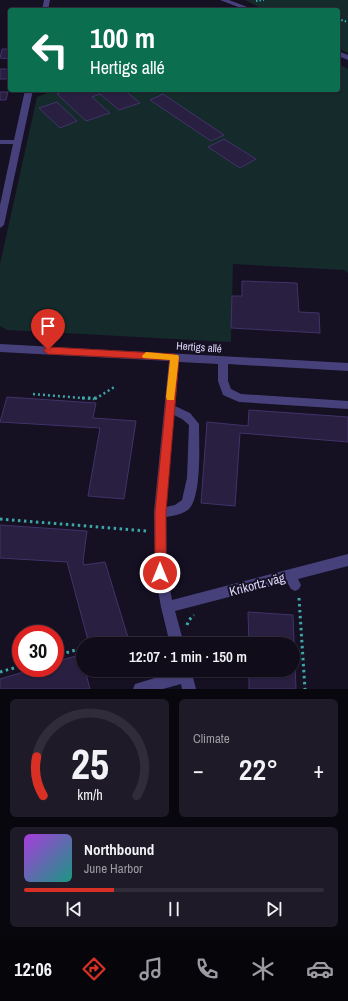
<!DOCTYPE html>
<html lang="en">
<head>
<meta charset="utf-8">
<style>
  :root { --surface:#100c1a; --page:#1e1a27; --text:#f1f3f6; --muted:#9c9ba2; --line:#302c39; --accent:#d93025 }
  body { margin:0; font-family:"Archivo Narrow",sans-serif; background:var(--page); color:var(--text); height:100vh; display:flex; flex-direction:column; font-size:15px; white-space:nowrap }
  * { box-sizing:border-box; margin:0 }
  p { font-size:13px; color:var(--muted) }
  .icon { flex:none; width:22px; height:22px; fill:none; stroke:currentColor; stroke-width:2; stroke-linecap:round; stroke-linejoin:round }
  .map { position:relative; height:689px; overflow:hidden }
  .side { display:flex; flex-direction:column; gap:10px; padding:10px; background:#09070e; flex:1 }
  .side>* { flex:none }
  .banner { position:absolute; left:8px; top:8px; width:332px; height:84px; border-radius:4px; box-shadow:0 1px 3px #0004,0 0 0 1px var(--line); background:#0b6e4f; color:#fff; overflow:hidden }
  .speed { position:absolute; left:12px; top:625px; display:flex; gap:8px; font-size:20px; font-weight:700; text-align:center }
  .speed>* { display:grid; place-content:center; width:52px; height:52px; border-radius:50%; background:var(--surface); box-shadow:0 1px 3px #0004,0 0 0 1px var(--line); line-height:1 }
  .speed .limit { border:6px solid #d22; background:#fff; color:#111 }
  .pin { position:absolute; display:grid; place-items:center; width:34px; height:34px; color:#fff; margin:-41px -17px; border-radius:50% 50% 50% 0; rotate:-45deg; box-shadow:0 0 4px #0007 }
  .pin .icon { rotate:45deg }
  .me { position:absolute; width:44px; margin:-22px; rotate:0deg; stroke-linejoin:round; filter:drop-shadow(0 0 3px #0008) }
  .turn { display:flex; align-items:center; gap:14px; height:84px; padding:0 16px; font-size:18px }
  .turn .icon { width:52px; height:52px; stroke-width:2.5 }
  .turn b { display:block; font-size:28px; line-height:34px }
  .big { font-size:30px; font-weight:600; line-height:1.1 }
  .side .card { flex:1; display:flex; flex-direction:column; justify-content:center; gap:6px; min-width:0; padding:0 14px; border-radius:6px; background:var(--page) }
  .side .dial { align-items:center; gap:0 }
  .dial svg { height:104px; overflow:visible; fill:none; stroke:var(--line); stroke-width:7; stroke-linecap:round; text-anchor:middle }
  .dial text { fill:var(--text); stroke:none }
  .song { display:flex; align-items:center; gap:12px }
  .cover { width:48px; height:48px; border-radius:6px; background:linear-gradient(135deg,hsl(280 70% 55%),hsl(170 70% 35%)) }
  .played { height:4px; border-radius:2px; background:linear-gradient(90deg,var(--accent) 30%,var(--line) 30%) }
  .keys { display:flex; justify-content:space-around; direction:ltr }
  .heat { display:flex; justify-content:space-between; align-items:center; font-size:22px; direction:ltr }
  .side .tiles { flex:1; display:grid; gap:10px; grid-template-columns:1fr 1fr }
  .card:last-child { grid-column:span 2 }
  .trip { position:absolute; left:76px; top:637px; width:224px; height:40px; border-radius:20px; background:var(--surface); box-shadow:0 1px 3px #0004,0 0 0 1px var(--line); font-weight:600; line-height:40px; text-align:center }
  .tabs { display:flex; height:64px; justify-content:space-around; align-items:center; background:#06050a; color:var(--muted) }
  .tabs .icon { width:28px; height:28px }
  .tabs .on { color:var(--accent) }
  .tabs b { font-size:18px; color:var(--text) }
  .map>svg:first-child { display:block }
</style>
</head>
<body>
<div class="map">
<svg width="348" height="689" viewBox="0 0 348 689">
  <rect width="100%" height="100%" fill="#151022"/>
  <path fill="#142a2b" d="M 245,0 L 348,0 L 348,53 L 338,48 L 338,10 L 265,10 Z
    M 338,64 L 348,69 L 348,273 L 344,270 L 233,264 L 231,342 L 7,330 L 0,326 L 0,264 L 37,97 L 55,90 L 338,90 Z"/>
  <path fill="#281f41" stroke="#42336a" d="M 2,49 L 10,49 L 10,59 L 0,58 Z
    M 0,69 L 10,69 L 10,79 L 0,79 Z
    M 68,90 L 124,90 L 140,103 L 119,110 L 100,94 L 92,97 L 110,113 L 86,121 L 57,94 Z
    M 0,92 L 8,92 L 6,100 L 0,100 Z
    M 163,94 L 224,135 L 211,141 L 150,100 Z
    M 57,102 L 77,121 L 60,128 L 39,108 Z
    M 224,139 L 256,159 L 240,168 L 208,147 Z
    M 242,281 L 297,283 L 299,312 L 319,313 L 320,333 L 231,328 L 232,296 L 242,296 Z
    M 7,397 L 96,403 L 93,418 L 136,421 L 124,499 L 88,496 L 100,428 L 0,422 Z
    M 249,410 L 348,417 L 348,442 L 240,433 L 235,506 L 201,503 L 207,422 L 248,426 Z
    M 0,525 L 87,531 L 83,561 L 84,565 L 105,562 L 130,644 L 89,644 L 67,562 L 0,558 Z
    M 248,612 L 293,615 L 296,689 L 249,689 L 249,670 L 293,670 L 293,644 L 249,644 Z
    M 83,654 L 83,670 L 85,670 L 90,689 L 0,689 L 0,679 L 37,668 L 55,668 L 55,662 Z"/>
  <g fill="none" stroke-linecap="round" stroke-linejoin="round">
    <path stroke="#3ca7a8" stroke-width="2" stroke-dasharray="1.5 2" stroke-linecap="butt" d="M 256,1 L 264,0
      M 282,10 L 290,10
      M 338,19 L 348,22"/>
    <path stroke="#3ca7a8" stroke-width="2.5" stroke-dasharray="2 3" stroke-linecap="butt" d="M 33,394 L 94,399
      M 95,399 L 116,386"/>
    <path stroke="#3ca7a8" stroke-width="3" stroke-dasharray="2.5 3.5" stroke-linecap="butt" d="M 82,398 L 97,398
      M 0,519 L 147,531
      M 299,598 L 305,689
      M 187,625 L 189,620 L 194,615
      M 55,656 L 79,649
      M 0,672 L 21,666"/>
    <path fill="#47417b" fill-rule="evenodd" d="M 44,0 L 50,0 L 48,10 L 42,10 Z
      M 220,0 L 229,0 L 255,10 L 246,10 Z
      M 338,51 L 348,55 L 348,60 L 338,56 Z
      M 25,90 L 33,90 L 4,225 L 0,228 L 0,205 L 13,144 L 0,144 L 0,140 L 14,140 Z
      M 0,344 L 348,363 L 348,371 L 228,364 L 228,381 L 231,389 L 241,394 L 348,401 L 348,409 L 239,402 L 223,395 L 218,381 L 218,364 L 179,362 L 175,406 L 190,413 L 199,424 C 199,443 202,495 189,509 C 183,514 174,516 166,517 L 167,573 L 172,600 L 348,554 L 348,566 L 298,579 L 301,585 L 299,589 L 295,591 L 291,589 L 287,582 L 175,611 L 184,644 L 170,644 L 161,607 L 155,573 L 154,512 L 169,361 L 0,352 ZM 174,415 L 182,419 L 189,425 L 187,478 L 182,500 L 175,505 L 166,507 Z
      M 177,670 L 191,670 L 196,689 L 182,689 L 181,684 L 163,689 L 133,689 L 135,684 L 178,671 Z"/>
  </g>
  <path fill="#d93025" stroke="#8d1f18" d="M 48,347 L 174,354 L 179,357 L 166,512 L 166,573 L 165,577 L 160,579 L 156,577 L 155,573 L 155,512 L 170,360 L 48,354 L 43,350 Z"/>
  <path fill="#f59e0b" d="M 146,352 L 178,355 L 179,357 L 174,400 L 167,400 L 166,397 L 170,360 L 143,358 L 142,356 Z"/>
  <g text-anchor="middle" stroke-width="4" stroke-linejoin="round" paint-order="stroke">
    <g font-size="11" fill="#ddd6fa" stroke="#151022">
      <text transform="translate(199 347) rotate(4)" y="4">Hertigs allé</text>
    </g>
    <g font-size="13" fill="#ddd6fa" stroke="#151022">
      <text transform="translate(257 584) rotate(-15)" y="5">Krikortz väg</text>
    </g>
  </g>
</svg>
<div class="speed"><div class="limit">30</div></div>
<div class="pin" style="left:48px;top:350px;background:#d93025"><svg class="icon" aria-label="arrive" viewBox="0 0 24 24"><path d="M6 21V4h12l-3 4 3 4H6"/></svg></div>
<svg class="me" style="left:160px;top:573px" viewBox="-20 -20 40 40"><circle r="17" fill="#d93025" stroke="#fff" stroke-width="3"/><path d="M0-11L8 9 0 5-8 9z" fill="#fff"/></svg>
<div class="trip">12:07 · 1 min · 150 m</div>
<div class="banner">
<div class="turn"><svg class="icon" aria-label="left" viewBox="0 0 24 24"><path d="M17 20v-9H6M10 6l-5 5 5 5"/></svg><div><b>100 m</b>Hertigs allé</div></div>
</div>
</div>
<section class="side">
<div class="tiles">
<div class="card dial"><svg viewBox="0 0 100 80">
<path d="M14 69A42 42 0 1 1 86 69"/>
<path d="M14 69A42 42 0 0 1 9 39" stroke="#d93025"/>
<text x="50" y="56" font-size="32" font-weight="700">25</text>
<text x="50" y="72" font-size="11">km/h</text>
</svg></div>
<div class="card"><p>Climate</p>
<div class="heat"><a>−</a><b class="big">22°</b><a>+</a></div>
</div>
<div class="card">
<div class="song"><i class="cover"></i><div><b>Northbound</b><p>June Harbor</p></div></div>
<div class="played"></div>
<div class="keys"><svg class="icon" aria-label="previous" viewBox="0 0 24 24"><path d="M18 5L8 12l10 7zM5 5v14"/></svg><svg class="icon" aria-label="pause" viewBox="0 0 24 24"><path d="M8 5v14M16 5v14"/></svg><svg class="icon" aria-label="next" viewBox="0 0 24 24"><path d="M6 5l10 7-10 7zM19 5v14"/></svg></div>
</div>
</div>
</section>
<nav class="tabs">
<b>12:06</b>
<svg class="icon on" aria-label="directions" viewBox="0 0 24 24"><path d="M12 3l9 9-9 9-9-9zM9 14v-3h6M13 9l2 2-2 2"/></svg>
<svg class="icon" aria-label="music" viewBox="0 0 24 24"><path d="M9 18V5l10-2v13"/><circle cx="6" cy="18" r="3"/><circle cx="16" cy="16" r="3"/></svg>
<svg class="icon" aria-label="phone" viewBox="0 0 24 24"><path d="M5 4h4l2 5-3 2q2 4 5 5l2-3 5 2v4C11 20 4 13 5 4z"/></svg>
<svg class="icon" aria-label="climate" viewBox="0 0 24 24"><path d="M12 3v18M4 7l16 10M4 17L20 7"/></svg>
<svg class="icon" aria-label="car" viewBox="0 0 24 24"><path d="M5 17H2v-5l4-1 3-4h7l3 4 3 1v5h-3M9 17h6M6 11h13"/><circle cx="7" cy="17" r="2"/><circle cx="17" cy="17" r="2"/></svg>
</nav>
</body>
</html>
